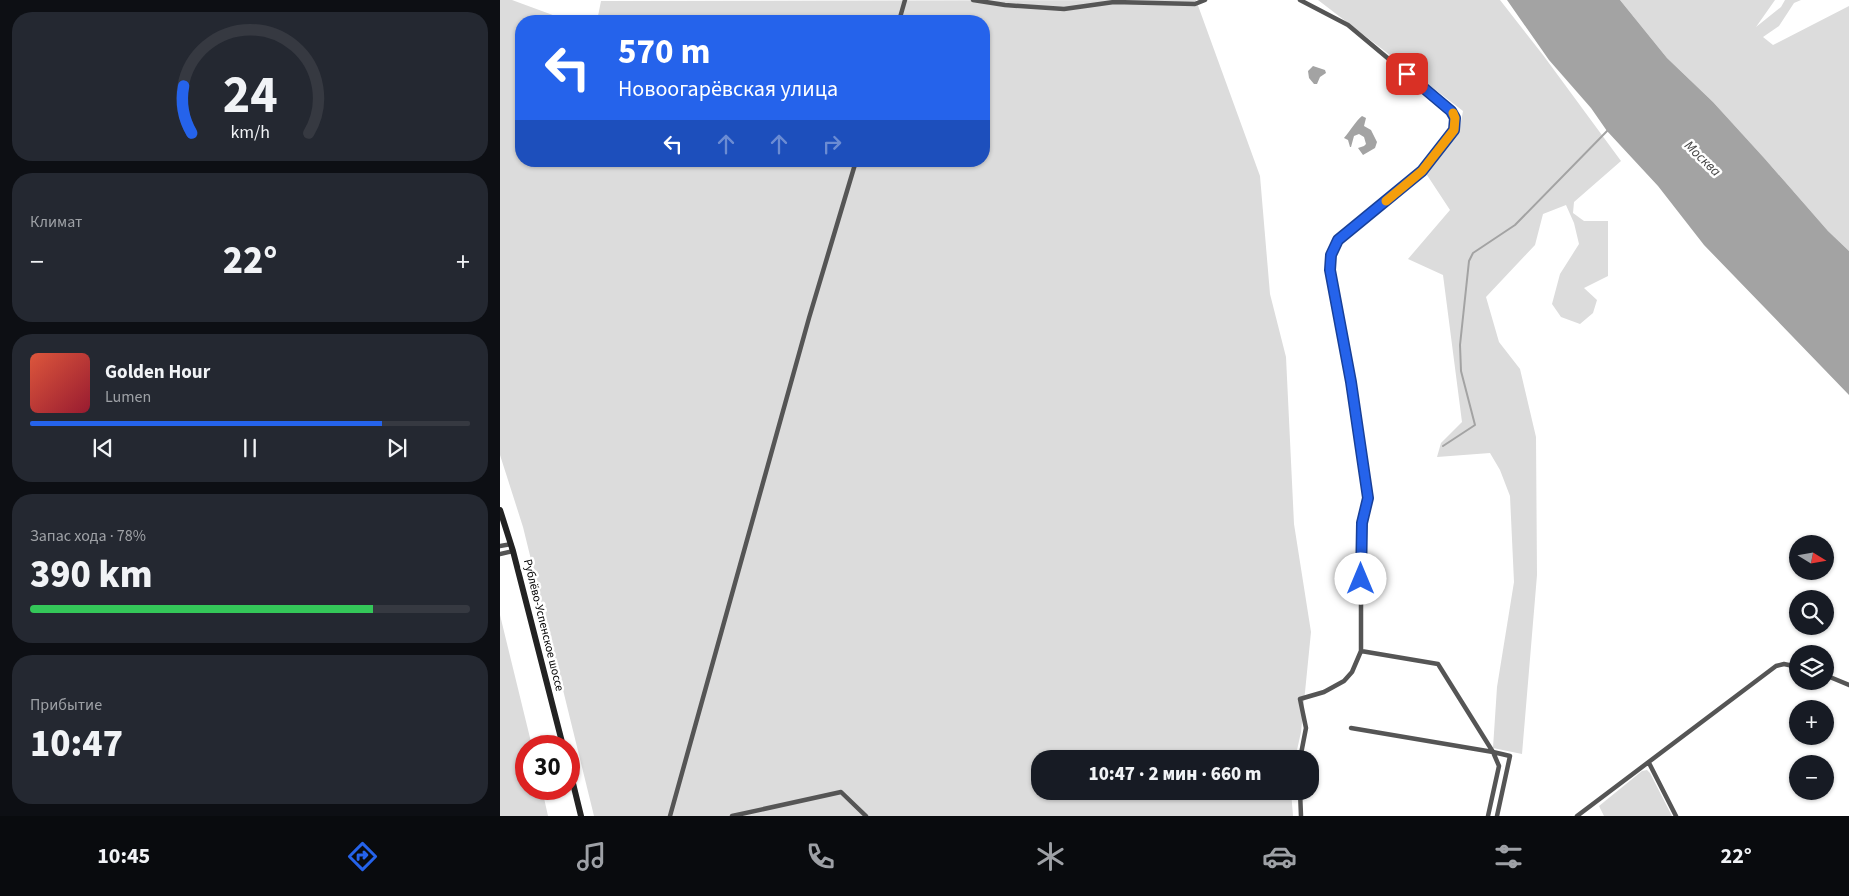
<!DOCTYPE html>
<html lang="ru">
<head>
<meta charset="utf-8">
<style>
  :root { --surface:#171b24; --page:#242831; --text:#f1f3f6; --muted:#9ea1a6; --line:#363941; --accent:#2563eb }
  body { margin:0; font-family:"Source Sans 3",sans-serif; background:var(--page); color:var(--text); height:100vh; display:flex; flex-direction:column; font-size:19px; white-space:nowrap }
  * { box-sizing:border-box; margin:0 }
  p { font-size:16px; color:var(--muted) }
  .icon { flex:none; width:28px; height:28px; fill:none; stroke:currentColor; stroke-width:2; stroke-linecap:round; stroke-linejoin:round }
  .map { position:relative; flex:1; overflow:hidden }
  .drawer { display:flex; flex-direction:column; gap:12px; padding:12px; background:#0d0f14; width:500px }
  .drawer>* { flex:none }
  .banner { position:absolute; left:15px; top:15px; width:475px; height:152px; border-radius:20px; box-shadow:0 1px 4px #0004; background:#2563eb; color:#fff; overflow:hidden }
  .needle { width:32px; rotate:101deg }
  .buttons { position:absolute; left:1289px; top:535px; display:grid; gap:10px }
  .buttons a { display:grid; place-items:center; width:45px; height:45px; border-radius:50%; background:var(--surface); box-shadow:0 1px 4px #0004; font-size:25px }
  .speed { position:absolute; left:15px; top:735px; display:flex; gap:10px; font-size:25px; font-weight:700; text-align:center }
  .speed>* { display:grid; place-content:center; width:65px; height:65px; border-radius:50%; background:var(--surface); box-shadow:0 1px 4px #0004; line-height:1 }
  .speed .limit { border:8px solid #d22; background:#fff; color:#111 }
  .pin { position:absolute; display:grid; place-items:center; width:42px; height:42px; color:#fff; margin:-21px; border-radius:10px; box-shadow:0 2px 8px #0006 }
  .me { position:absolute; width:55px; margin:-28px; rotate:0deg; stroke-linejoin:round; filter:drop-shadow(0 0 4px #0008) }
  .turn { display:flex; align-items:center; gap:18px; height:105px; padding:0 20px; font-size:22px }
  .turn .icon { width:65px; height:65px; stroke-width:2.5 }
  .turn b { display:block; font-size:35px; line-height:42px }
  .lanes { display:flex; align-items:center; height:48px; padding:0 20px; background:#0003; justify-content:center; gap:25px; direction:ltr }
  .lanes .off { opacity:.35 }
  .big { font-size:38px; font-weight:800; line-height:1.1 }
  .drawer .widget { flex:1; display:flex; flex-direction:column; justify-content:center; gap:8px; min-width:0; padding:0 18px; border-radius:20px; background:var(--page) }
  .drawer .dial { align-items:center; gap:0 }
  .dial svg { height:130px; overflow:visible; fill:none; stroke:var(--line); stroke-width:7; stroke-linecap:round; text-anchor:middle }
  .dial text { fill:var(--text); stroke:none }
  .song { display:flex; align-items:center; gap:15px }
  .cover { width:60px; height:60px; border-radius:8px; background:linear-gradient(135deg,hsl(10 70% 55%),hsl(350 70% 35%)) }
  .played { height:5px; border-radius:2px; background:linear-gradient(90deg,var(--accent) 80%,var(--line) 80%) }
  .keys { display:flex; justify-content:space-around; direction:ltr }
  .heat { display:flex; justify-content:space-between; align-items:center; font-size:28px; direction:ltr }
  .charge { height:8px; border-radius:4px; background:linear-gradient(90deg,#34c759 78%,var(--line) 0) }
  .trip { position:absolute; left:531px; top:750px; width:288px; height:50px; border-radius:20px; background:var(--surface); box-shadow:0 1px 4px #0004; font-weight:800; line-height:50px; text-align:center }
  .dock { display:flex; height:80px; justify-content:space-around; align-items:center; background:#090b0e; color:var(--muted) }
  .dock .icon { width:35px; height:35px }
  .dock .active { color:var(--accent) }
  .dock b { font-size:22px; color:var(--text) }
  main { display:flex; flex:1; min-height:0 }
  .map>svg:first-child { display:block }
</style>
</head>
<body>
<main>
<section class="drawer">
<div class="widget dial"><svg viewBox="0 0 100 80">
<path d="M14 69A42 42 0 1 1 86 69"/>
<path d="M14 69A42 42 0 0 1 9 40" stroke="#2563eb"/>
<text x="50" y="56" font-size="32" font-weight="700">24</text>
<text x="50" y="72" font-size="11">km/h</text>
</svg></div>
<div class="widget"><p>Климат</p>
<div class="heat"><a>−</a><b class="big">22°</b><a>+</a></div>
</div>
<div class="widget">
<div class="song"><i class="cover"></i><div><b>Golden Hour</b><p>Lumen</p></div></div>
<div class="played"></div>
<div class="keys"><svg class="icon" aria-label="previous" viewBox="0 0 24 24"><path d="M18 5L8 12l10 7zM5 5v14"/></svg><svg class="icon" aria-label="pause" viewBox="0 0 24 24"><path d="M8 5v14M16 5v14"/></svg><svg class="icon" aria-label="next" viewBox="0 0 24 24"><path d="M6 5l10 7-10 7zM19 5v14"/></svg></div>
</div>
<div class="widget"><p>Запас хода · 78%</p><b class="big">390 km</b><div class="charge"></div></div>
<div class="widget"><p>Прибытие</p><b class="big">10:47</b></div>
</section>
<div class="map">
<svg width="1349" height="816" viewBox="0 0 1349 816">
  <rect width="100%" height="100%" fill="#fff"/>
  <path fill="#dcdcdc" d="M 0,0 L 12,0 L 69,21 L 21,21 L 21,161 L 484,161 L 484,21 L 97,21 L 101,1 L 696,0 L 760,176 L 770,294 L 786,357 L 794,524 L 811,632 L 801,732 L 795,759 L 540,759 L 540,791 L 791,791 L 793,816 L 94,816 L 23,527 L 0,455 Z
    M 818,0 L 1000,0 L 1043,55 L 1121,161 L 1074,202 L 1073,213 L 1084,221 L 1108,221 L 1108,276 L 1084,288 L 1097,300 L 1093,313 L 1080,324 L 1061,317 L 1052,304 L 1060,274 L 1079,244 L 1074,223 L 1066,205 L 1043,214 L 1035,245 L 986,297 L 999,342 L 1020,369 L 1036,437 L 1037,575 L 1022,754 L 993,748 L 997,687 L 1014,582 L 1010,496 L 1000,470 L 990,453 L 937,457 L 941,443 L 962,422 L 943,275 L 908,259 L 950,210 L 925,172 L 959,132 L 963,111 Z
    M 1120,0 L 1275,0 L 1256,27 L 1281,7 L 1285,0 L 1301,0 L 1294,3 L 1279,26 L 1263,37 L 1273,45 L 1349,6 L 1349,251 L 1328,231 L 1265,159 L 1213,102 L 1167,58 Z
    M 0,615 L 32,746 L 26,746 L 26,789 L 42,789 L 48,816 L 0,816 Z
    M 1147,770 L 1150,773 L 1172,816 L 1104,816 L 1099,806 L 1142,771 Z"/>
  <path fill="#a3a3a3" d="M 1007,0 L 1120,0 L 1167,58 L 1213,102 L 1265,159 L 1328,231 L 1349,251 L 1349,395 L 1204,245 L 1158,186 L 1107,131 L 1091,108 L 1049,60 Z
    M 813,66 L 825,70 L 826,73 L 820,77 L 817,84 L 814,84 L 809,78 L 808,71 Z
    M 862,116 L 866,118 L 864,126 L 871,130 L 877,142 L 875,148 L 863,155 L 858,148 L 864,146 L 866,144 L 864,137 L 859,134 L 854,136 L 851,147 L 850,147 L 848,140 L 844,138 C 851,130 855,122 862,116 Z"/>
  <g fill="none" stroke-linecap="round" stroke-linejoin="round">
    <path stroke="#a3a3a3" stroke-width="2" d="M 943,446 L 975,425 L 961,371 L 960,345 L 969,261 L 973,253 L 1015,225 L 1109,129"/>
    <path stroke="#555" stroke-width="4.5" d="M 473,0 L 505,5 L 564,9 L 614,2 L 695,4 L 705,0
      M 399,21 L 405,0
      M 0,546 L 11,544
      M 0,554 L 13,551
      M 1325,675 L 1349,685
      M 851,728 L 993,752 L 938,664 L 861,651
      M 993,752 L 1010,756 L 997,816
      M 800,759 L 806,728 L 800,699 L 824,692 L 844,681 L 852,672 L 861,651 L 861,543 L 862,523 L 868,498 L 851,382 L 829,270 L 831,255 L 839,240 L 922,171 L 954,130 L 955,118 L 951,111 L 848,25 L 800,0
      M 1149,763 L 1176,816
      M 800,791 L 801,816
      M 170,816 L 309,318 L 356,161
      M 232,816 L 341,792 L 366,816
      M 988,816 L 999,766 L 993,752
      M 1077,816 L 1276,666 L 1284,664 L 1298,667"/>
    <path stroke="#222" stroke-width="6" d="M 0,510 L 13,551 L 63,746
      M 69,767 L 81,816"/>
  </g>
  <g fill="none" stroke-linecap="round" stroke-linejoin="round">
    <defs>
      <path id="route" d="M 861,579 L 862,523 L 868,498 L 851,382 L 830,270 L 831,255 L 838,240 L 922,171 L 954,130 L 955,118 L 951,111 L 907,74"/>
    </defs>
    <use href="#route" stroke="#184099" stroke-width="12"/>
    <use href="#route" stroke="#2563eb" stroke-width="9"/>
    <path stroke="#f59e0b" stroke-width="9" d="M 886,201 L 922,171 L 954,130 L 955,118 L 953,113"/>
  </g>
  <g text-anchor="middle" stroke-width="5" stroke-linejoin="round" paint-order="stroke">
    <g font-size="12" fill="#000" stroke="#fff">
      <text transform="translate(44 625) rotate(76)" y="4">Рублёво-Успенское шоссе</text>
    </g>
    <g font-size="14" font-style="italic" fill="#444" stroke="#fff">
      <text transform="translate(1203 158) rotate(44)" y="5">Москва</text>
    </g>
  </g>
</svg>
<div class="buttons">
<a><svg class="needle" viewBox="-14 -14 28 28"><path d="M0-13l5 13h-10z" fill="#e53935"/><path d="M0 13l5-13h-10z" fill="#9ea1a6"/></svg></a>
<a><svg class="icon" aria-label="search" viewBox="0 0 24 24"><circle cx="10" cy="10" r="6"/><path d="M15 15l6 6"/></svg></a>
<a><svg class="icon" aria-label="layers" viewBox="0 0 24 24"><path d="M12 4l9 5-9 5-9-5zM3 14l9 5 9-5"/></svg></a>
<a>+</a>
<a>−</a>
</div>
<div class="speed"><div class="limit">30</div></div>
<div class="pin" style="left:907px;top:74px;background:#d93025"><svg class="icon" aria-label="arrive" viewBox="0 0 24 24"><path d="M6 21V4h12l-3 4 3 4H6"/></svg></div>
<svg class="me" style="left:861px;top:579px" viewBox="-20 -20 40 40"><circle r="19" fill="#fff"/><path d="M0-13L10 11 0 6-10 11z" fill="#2563eb"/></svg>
<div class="trip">10:47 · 2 мин · 660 m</div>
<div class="banner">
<div class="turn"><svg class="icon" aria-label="left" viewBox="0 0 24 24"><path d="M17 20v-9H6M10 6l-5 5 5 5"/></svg><div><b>570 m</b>Новоогарёвская улица</div></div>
<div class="lanes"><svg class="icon" aria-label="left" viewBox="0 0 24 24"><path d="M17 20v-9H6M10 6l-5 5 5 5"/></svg><svg class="icon off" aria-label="ahead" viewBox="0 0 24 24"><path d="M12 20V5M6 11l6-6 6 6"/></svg><svg class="icon off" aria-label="ahead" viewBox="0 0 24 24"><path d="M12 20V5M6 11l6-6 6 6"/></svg><svg class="icon off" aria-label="right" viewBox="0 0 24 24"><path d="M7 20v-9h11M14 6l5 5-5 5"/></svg></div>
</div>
</div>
</main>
<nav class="dock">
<b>10:45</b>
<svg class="icon active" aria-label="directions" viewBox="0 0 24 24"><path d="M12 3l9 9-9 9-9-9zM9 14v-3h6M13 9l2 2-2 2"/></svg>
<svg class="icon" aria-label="music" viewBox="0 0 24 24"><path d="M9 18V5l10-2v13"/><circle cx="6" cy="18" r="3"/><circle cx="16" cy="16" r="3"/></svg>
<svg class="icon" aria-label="phone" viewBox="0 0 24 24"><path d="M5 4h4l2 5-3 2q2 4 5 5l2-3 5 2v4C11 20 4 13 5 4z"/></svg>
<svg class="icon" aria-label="climate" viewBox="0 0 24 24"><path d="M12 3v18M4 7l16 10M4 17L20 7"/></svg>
<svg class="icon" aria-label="car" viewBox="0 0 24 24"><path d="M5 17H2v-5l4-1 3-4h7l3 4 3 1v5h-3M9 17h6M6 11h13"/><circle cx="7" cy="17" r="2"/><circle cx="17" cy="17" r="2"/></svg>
<svg class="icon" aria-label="filters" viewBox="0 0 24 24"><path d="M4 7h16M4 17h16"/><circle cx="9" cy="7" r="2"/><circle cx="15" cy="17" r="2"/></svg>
<b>22°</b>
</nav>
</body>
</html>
